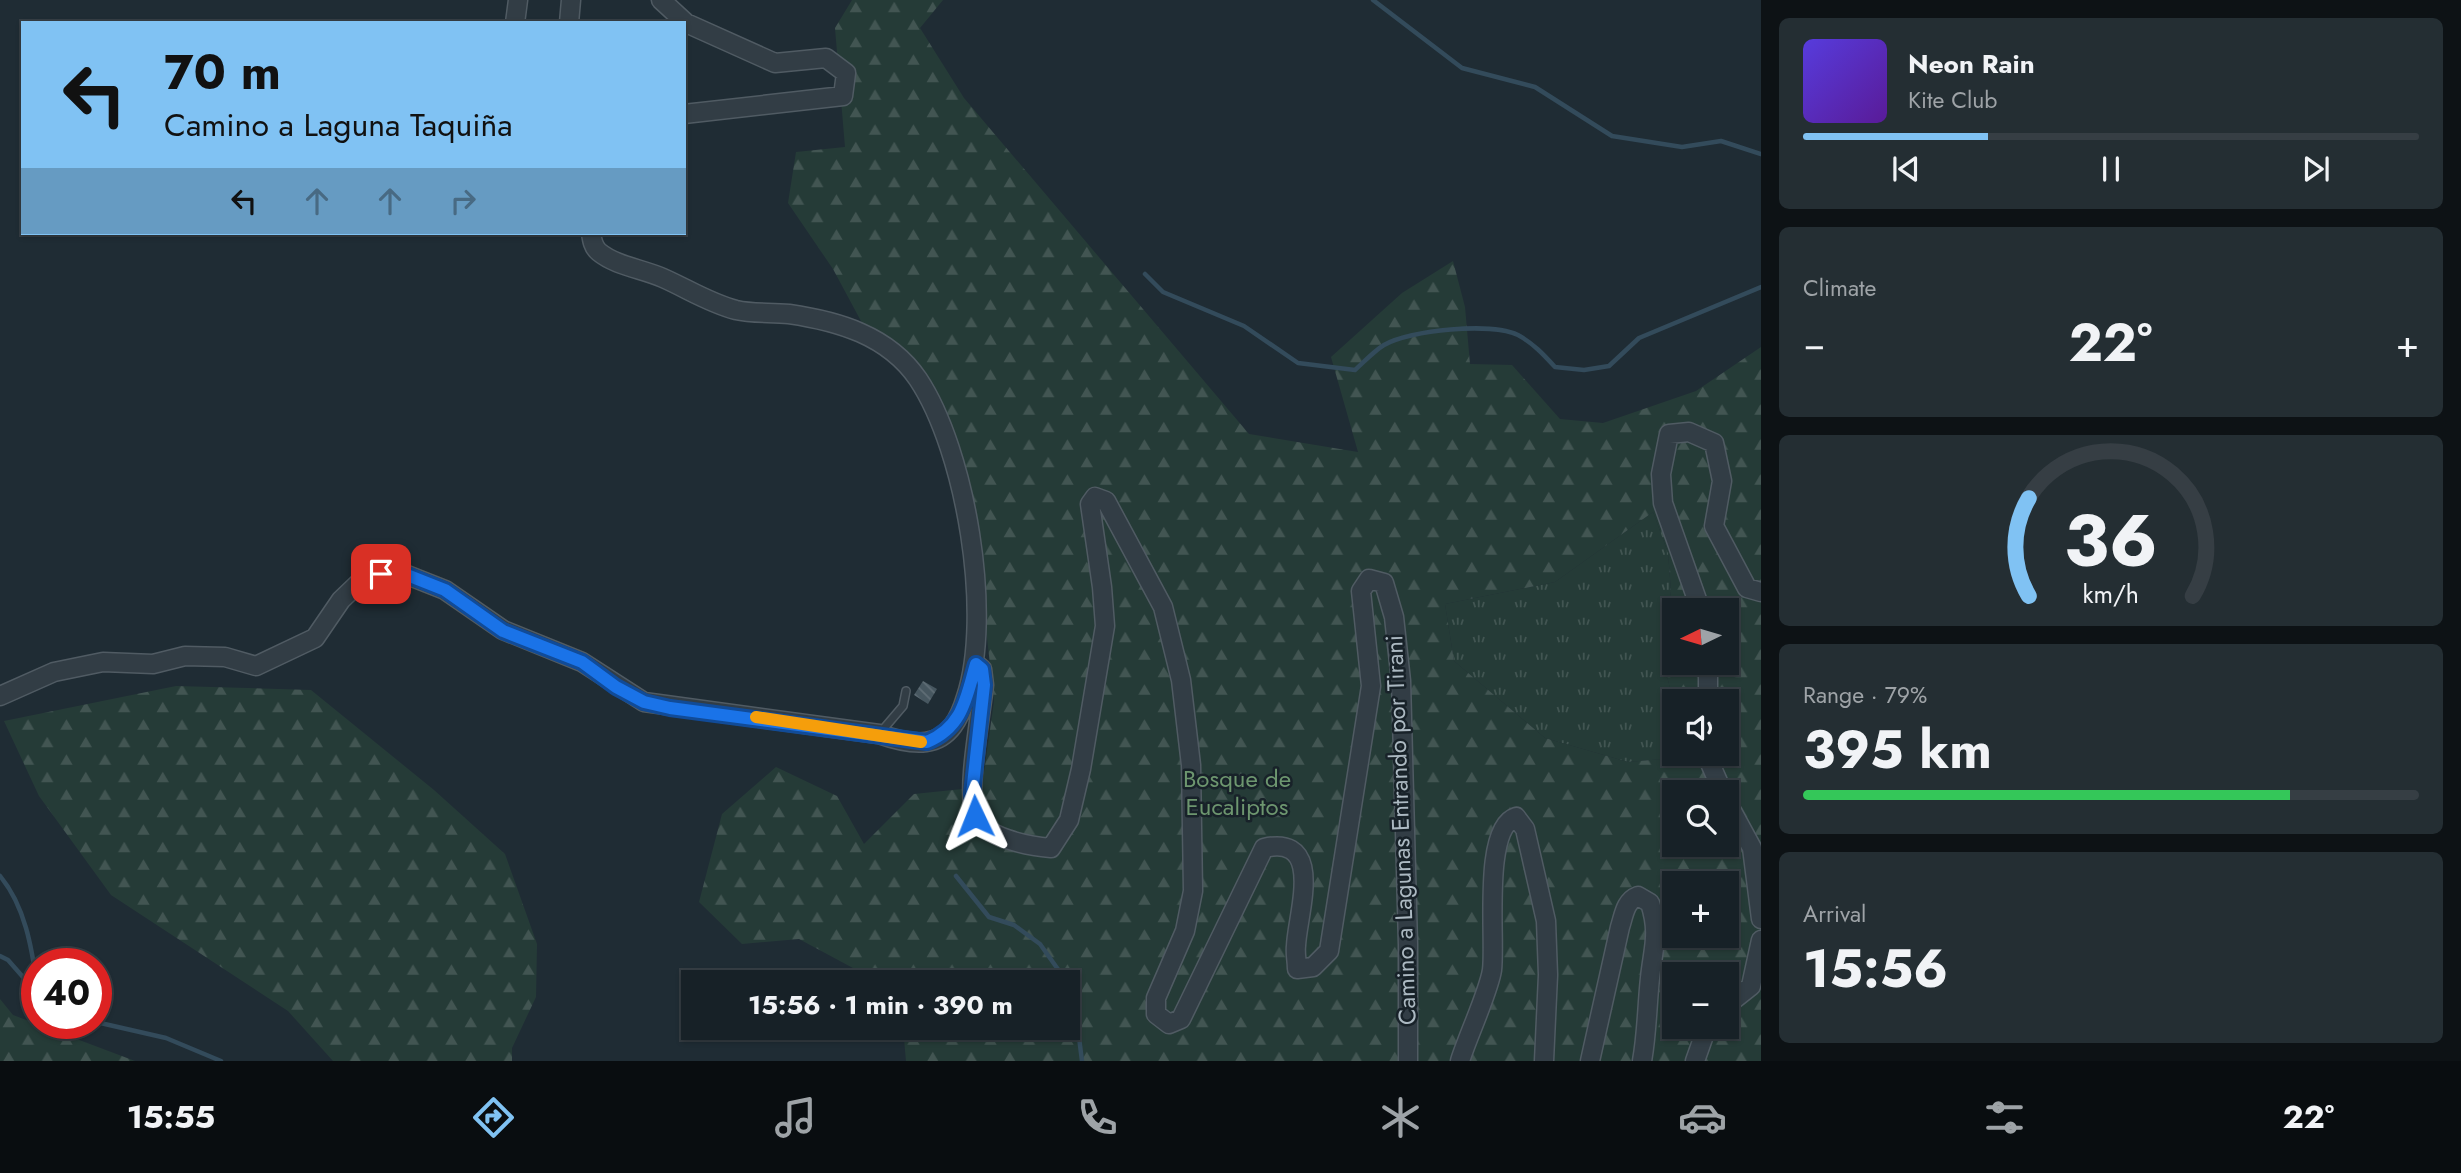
<!DOCTYPE html>
<html lang="en">
<head>
<meta charset="utf-8">
<style>
  :root { --surface:#172127; --page:#242e33; --text:#f1f3f6; --muted:#9ea3a7; --line:#363e44; --accent:#80c2f3 }
  body { margin:0; font-family:Jost,sans-serif; background:var(--page); color:var(--text); height:100vh; display:flex; flex-direction:column; font-size:26px; white-space:nowrap }
  * { box-sizing:border-box; margin:0 }
  p { font-size:23px; color:var(--muted) }
  .icon { flex:none; width:38px; height:38px; fill:none; stroke:currentColor; stroke-width:2; stroke-linecap:round; stroke-linejoin:round }
  .map { position:relative; flex:1; overflow:hidden }
  .sheet { display:flex; flex-direction:column; gap:18px; padding:18px; background:#0d1215; width:700px }
  .sheet>* { flex:none }
  .hud { position:absolute; left:21px; top:21px; width:665px; height:214px; border-radius:0px; box-shadow:0 2px 5px #0004,0 0 0 2px var(--line); background:#80c2f3; color:#111; overflow:hidden }
  .needle { width:46px; rotate:265deg }
  .controls { position:absolute; left:1662px; top:598px; display:grid; gap:14px }
  .controls a { display:grid; place-items:center; width:77px; height:77px; border-radius:0px; background:var(--surface); box-shadow:0 2px 5px #0004,0 0 0 2px var(--line); font-size:35px }
  .speed { position:absolute; left:21px; top:948px; display:flex; gap:14px; font-size:35px; font-weight:700; text-align:center }
  .speed>* { display:grid; place-content:center; width:91px; height:91px; border-radius:50%; background:var(--surface); box-shadow:0 2px 5px #0004,0 0 0 2px var(--line); line-height:1 }
  .speed .limit { border:10px solid #d22; background:#fff; color:#111 }
  .pin { position:absolute; display:grid; place-items:center; width:60px; height:60px; color:#fff; margin:-30px; border-radius:14px; box-shadow:0 4px 10px #0006 }
  .me { position:absolute; width:77px; margin:-38px; rotate:358deg; stroke-linejoin:round; filter:drop-shadow(0 0 5px #0008) }
  .turn { display:flex; align-items:center; gap:24px; height:147px; padding:0 28px; font-size:32px }
  .turn .icon { width:91px; height:91px; stroke-width:2.5 }
  .turn b { display:block; font-size:49px; line-height:60px }
  .lanes { display:flex; align-items:center; height:66px; padding:0 28px; background:#0003; justify-content:center; gap:35px; direction:ltr }
  .lanes .off { opacity:.35 }
  .big { font-size:52px; font-weight:700; line-height:1.1 }
  .sheet .card { flex:1; display:flex; flex-direction:column; justify-content:center; gap:10px; min-width:0; padding:0 24px; border-radius:10px; background:var(--page) }
  .sheet .dial { align-items:center; gap:0 }
  .dial svg { height:182px; overflow:visible; fill:none; stroke:var(--line); stroke-width:7; stroke-linecap:round; text-anchor:middle }
  .dial text { fill:var(--text); stroke:none }
  .song { display:flex; align-items:center; gap:21px }
  .cover { width:84px; height:84px; border-radius:10px; background:linear-gradient(135deg,hsl(250 70% 55%),hsl(270 70% 35%)) }
  .played { height:7px; border-radius:4px; background:linear-gradient(90deg,var(--accent) 30%,var(--line) 30%) }
  .keys { display:flex; justify-content:space-around; direction:ltr }
  .heat { display:flex; justify-content:space-between; align-items:center; font-size:38px; direction:ltr }
  .charge { height:10px; border-radius:5px; background:linear-gradient(90deg,#34c759 79%,var(--line) 0) }
  .trip { position:absolute; left:681px; top:970px; width:399px; height:70px; border-radius:0px; background:var(--surface); box-shadow:0 2px 5px #0004,0 0 0 2px var(--line); font-weight:700; line-height:70px; text-align:center }
  .dock { display:flex; height:112px; justify-content:space-around; align-items:center; background:#090d10; color:var(--muted) }
  .dock .icon { width:49px; height:49px }
  .dock .on { color:var(--accent) }
  .dock b { font-size:32px; color:var(--text) }
  main { display:flex; flex:1; min-height:0 }
  .map>svg:first-child { display:block }
</style>
</head>
<body>
<main>
<div class="map">
<svg width="1761" height="1061" viewBox="0 0 1761 1061">
  <defs>
    <pattern id="grass-tufts" width="24" height="20" patternUnits="userSpaceOnUse" patternTransform="scale(1.75)"><rect width="24" height="20" fill="#253b37"/><path d="M3 7l-1-3M5 7V3M7 7l1-3M15 17l-1-3M17 17v-4M19 17l1-3" fill="none" stroke="#425552"/></pattern>
    <pattern id="forest-firs" width="22" height="20" patternUnits="userSpaceOnUse" patternTransform="scale(1.75)"><rect width="22" height="20" fill="#253b37"/><path d="M5 1l3.5 6h-7zM16 11l3.5 6h-7z" fill="#425552"/></pattern>
    <pattern id="building-back-hatch" width="6" height="6" patternUnits="userSpaceOnUse" patternTransform="scale(1.75)"><rect width="6" height="6" fill="#475760"/><path d="M-1 5l2 2M0 0l6 6M5-1l2 2" fill="none" stroke="#5f6d75"/></pattern>
  </defs>
  <rect width="100%" height="100%" fill="#1f2c34"/>
  <path fill="url(#grass-tufts)" d="M 1653,512 L 1668,553 L 1671,591 L 1661,651 L 1675,709 L 1675,754 L 1685,754 L 1686,757 L 1628,762 L 1545,738 L 1454,661 L 1445,604 L 1555,582 Z"/>
  <path fill="url(#forest-firs)" fill-rule="evenodd" d="M 852,0 L 943,0 L 920,28 L 964,98 L 1249,434 L 1358,452 L 1331,357 L 1402,293 L 1453,261 L 1465,307 L 1470,364 L 1512,365 L 1560,419 L 1603,423 L 1696,391 L 1761,347 L 1761,1061 L 906,1061 L 903,1027 L 1068,1027 L 1068,982 L 879,982 L 799,939 L 742,944 L 699,902 L 722,814 L 776,767 L 837,796 L 864,844 L 914,794 L 982,787 L 994,701 L 974,520 L 933,396 L 869,336 L 833,269 L 788,203 L 796,152 L 845,147 L 835,28 ZM 1653,512 L 1668,553 L 1671,591 L 1661,651 L 1675,709 L 1675,702 L 1727,702 L 1727,754 L 1685,754 L 1685,757 L 1628,762 L 1545,738 L 1454,661 L 1445,604 L 1555,582 ZM 1675,611 L 1727,611 L 1727,663 L 1675,663 ZM 1675,793 L 1727,793 L 1727,845 L 1675,845 ZM 1675,884 L 1727,884 L 1727,936 L 1675,936 ZM 1675,975 L 1727,975 L 1727,1027 L 1675,1027 Z
    M 176,686 L 311,690 L 434,790 L 505,854 L 537,944 L 536,997 L 512,1048 L 512,1061 L 333,1061 L 288,1011 L 111,895 L 39,796 L 4,721 Z
    M 0,999 L 13,1015 L 135,1061 L 0,1061 Z"/>
  <g fill="none" stroke-linecap="round" stroke-linejoin="round">
    <path stroke="#334b5b" stroke-width="4.5" d="M 1373,0 L 1462,68 L 1535,87 L 1612,136 L 1682,147 L 1721,141 L 1761,154
      M 1145,274 L 1163,292 L 1244,326 L 1298,363 L 1355,370 C 1364,362 1374,351 1384,345 C 1410,330 1491,322 1518,335 C 1533,343 1544,355 1555,367 L 1584,370 L 1609,366 L 1639,338 L 1761,287
      M 0,876 C 25,906 32,948 37,986
      M 956,876 L 989,917 L 1014,925 L 1040,944 L 1067,982
      M 0,956 L 8,960 L 37,993
      M 1068,983 L 1073,990 L 1082,1061
      M 96,1022 L 166,1038 L 221,1061"/>
  </g>
  <path fill="url(#building-back-hatch)" d="M 923,681 L 937,689 L 928,704 L 914,695 Z"/>
  <g fill="none" stroke-linecap="round" stroke-linejoin="round">
    <defs>
      <path id="service" d="M 880,733 L 903,706 L 906,691"/>
      <path id="tertiary" d="M 661,0 L 686,23 L 775,63 L 826,58 L 846,73 L 843,96 L 684,114
        M 515,23 L 518,0
        M 569,23 L 571,0
        M 1701,611 L 1663,503 L 1661,474 L 1669,434 L 1689,432 L 1714,443 L 1722,481 L 1714,526 L 1747,588 L 1761,592
        M 976,664 L 982,669 L 984,685 C 981,715 966,790 975,814 C 983,838 1029,846 1051,848 L 1069,820 L 1081,769 L 1105,626 L 1102,587 L 1090,504 L 1095,497 L 1106,501 L 1163,607 L 1181,680 L 1191,765 L 1193,891 L 1185,931 L 1156,998 L 1156,1014 L 1169,1024 L 1181,1019 L 1264,848 C 1326,834 1297,915 1296,946 C 1295,953 1297,961 1297,969 L 1313,967 L 1329,951 L 1371,686 L 1361,591 L 1369,579 L 1384,583 L 1394,617 L 1401,681 L 1408,945 L 1408,1061
        M 0,696 L 54,672 L 103,662 L 153,664 L 185,656 L 225,657 L 256,666 L 315,638 L 341,600 L 365,577 L 397,571 L 445,590 L 503,630 L 582,662 L 644,702 L 879,734 C 893,739 911,744 926,742 C 950,739 960,717 966,697 C 993,615 966,451 918,379 C 888,335 837,321 789,314 C 771,312 753,314 736,310 C 709,303 688,289 663,278 C 643,269 616,266 599,252 C 593,247 592,240 591,233
        M 1708,702 L 1708,663
        M 1706,754 L 1723,793
        M 1727,802 L 1752,848 L 1761,919
        M 1727,1005 L 1751,986 L 1761,940
        M 1460,1061 C 1467,1038 1489,991 1492,970 C 1496,940 1482,828 1516,817 L 1525,829 L 1546,921 L 1548,975 L 1544,1061
        M 1590,1061 L 1620,927 C 1624,915 1625,901 1638,896 L 1650,903 C 1660,934 1653,948 1650,978 C 1647,1006 1647,1034 1642,1061
        M 1695,1061 L 1707,1027"/>
    </defs>
    <use href="#service" stroke="#505b63" stroke-width="10"/>
    <use href="#tertiary" stroke="#505b63" stroke-width="21"/>
    <use href="#service" stroke="#323d45" stroke-width="7"/>
    <use href="#tertiary" stroke="#323d45" stroke-width="18"/>
  </g>
  <g fill="none" stroke-linecap="round" stroke-linejoin="round">
    <defs>
      <path id="route" d="M 381,574 L 397,571 L 445,590 L 503,631 L 582,662 L 616,687 L 644,702 L 670,708 L 927,742 C 963,727 966,698 976,664 L 982,669 L 984,685 L 972,794 L 975,816"/>
    </defs>
    <use href="#route" stroke="#114b97" stroke-width="18"/>
    <use href="#route" stroke="#1a73e8" stroke-width="12"/>
    <path stroke="#f59e0b" stroke-width="12" d="M 756,717 L 921,742"/>
  </g>
  <g text-anchor="middle" stroke-width="5" stroke-linejoin="round" paint-order="stroke">
    <g font-size="24" fill="#6d966f" stroke="#182229">
      <text x="1237" y="787">Bosque de<tspan x="1237" dy="28">Eucaliptos</tspan></text>
    </g>
    <g font-size="24" fill="#acb9c2" stroke="#182229">
      <text transform="translate(1401 830) rotate(-92)" y="8">Camino a Lagunas Entrando por Tirani</text>
    </g>
  </g>
</svg>
<div class="controls">
<a><svg class="needle" viewBox="-14 -14 28 28"><path d="M0-13l5 13h-10z" fill="#e53935"/><path d="M0 13l5-13h-10z" fill="#9ea3a7"/></svg></a>
<a><svg class="icon" aria-label="sound" viewBox="0 0 24 24"><path d="M4 9h4l5-4v14l-5-4H4zM17 9q2 3 0 6"/></svg></a>
<a><svg class="icon" aria-label="search" viewBox="0 0 24 24"><circle cx="10" cy="10" r="6"/><path d="M15 15l6 6"/></svg></a>
<a>+</a>
<a>−</a>
</div>
<div class="speed"><div class="limit">40</div></div>
<div class="pin" style="left:381px;top:574px;background:#d93025"><svg class="icon" aria-label="arrive" viewBox="0 0 24 24"><path d="M6 21V4h12l-3 4 3 4H6"/></svg></div>
<svg class="me" style="left:975px;top:816px" viewBox="-20 -20 40 40"><path d="M0-17L14 15 0 8-14 15z" fill="#1a73e8" stroke="#fff" stroke-width="4"/></svg>
<div class="trip">15:56 · 1 min · 390 m</div>
<div class="hud">
<div class="turn"><svg class="icon" aria-label="left" viewBox="0 0 24 24"><path d="M17 20v-9H6M10 6l-5 5 5 5"/></svg><div><b>70 m</b>Camino a Laguna Taquiña</div></div>
<div class="lanes"><svg class="icon" aria-label="left" viewBox="0 0 24 24"><path d="M17 20v-9H6M10 6l-5 5 5 5"/></svg><svg class="icon off" aria-label="ahead" viewBox="0 0 24 24"><path d="M12 20V5M6 11l6-6 6 6"/></svg><svg class="icon off" aria-label="ahead" viewBox="0 0 24 24"><path d="M12 20V5M6 11l6-6 6 6"/></svg><svg class="icon off" aria-label="right" viewBox="0 0 24 24"><path d="M7 20v-9h11M14 6l5 5-5 5"/></svg></div>
</div>
</div>
<section class="sheet">
<div class="card">
<div class="song"><i class="cover"></i><div><b>Neon Rain</b><p>Kite Club</p></div></div>
<div class="played"></div>
<div class="keys"><svg class="icon" aria-label="previous" viewBox="0 0 24 24"><path d="M18 5L8 12l10 7zM5 5v14"/></svg><svg class="icon" aria-label="pause" viewBox="0 0 24 24"><path d="M8 5v14M16 5v14"/></svg><svg class="icon" aria-label="next" viewBox="0 0 24 24"><path d="M6 5l10 7-10 7zM19 5v14"/></svg></div>
</div>
<div class="card"><p>Climate</p>
<div class="heat"><a>−</a><b class="big">22°</b><a>+</a></div>
</div>
<div class="card dial"><svg viewBox="0 0 100 80">
<path d="M14 69A42 42 0 1 1 86 69"/>
<path d="M14 69A42 42 0 0 1 14 26" stroke="#80c2f3"/>
<text x="50" y="56" font-size="32" font-weight="700">36</text>
<text x="50" y="72" font-size="11">km/h</text>
</svg></div>
<div class="card"><p>Range · 79%</p><b class="big">395 km</b><div class="charge"></div></div>
<div class="card"><p>Arrival</p><b class="big">15:56</b></div>
</section>
</main>
<nav class="dock">
<b>15:55</b>
<svg class="icon on" aria-label="directions" viewBox="0 0 24 24"><path d="M12 3l9 9-9 9-9-9zM9 14v-3h6M13 9l2 2-2 2"/></svg>
<svg class="icon" aria-label="music" viewBox="0 0 24 24"><path d="M9 18V5l10-2v13"/><circle cx="6" cy="18" r="3"/><circle cx="16" cy="16" r="3"/></svg>
<svg class="icon" aria-label="phone" viewBox="0 0 24 24"><path d="M5 4h4l2 5-3 2q2 4 5 5l2-3 5 2v4C11 20 4 13 5 4z"/></svg>
<svg class="icon" aria-label="climate" viewBox="0 0 24 24"><path d="M12 3v18M4 7l16 10M4 17L20 7"/></svg>
<svg class="icon" aria-label="car" viewBox="0 0 24 24"><path d="M5 17H2v-5l4-1 3-4h7l3 4 3 1v5h-3M9 17h6M6 11h13"/><circle cx="7" cy="17" r="2"/><circle cx="17" cy="17" r="2"/></svg>
<svg class="icon" aria-label="filters" viewBox="0 0 24 24"><path d="M4 7h16M4 17h16"/><circle cx="9" cy="7" r="2"/><circle cx="15" cy="17" r="2"/></svg>
<b>22°</b>
</nav>
</body>
</html>
